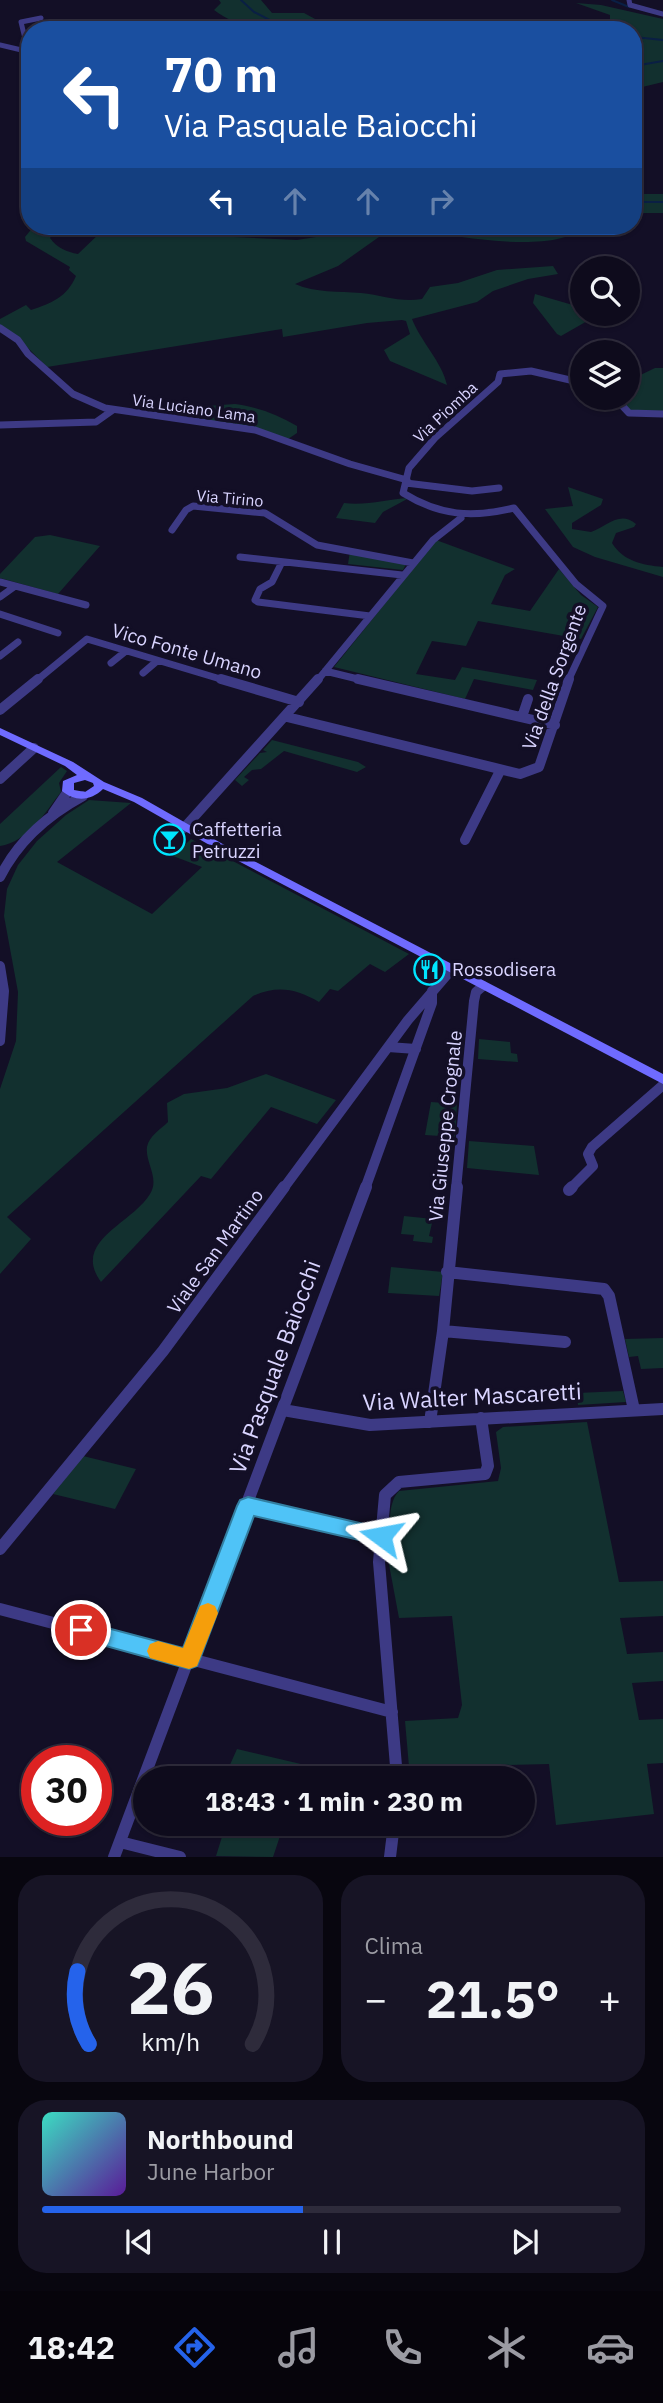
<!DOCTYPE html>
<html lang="it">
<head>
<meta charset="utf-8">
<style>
  :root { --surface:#0e0b1c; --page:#171425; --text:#f1f3f6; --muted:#9b9ba3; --line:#2e2b3b; --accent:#2563eb }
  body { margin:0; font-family:"IBM Plex Sans",sans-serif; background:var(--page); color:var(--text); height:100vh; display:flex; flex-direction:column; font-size:26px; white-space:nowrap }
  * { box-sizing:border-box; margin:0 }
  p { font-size:23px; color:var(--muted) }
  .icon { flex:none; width:38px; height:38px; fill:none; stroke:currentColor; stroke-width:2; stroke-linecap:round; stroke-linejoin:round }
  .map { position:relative; height:1857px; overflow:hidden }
  .details { display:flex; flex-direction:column; gap:18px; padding:18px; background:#08060f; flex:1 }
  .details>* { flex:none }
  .banner { position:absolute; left:21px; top:21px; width:621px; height:214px; border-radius:28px; box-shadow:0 2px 5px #0004,0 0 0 2px var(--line); background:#1a4fa0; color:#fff; overflow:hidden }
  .buttons { position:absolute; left:570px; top:256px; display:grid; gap:14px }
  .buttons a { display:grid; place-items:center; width:70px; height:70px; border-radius:50%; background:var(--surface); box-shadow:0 2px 5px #0004,0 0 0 2px var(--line); font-size:35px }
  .speed { position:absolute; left:21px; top:1745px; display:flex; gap:14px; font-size:35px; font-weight:700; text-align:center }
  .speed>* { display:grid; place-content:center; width:91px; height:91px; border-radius:50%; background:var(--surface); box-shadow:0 2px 5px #0004,0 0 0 2px var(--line); line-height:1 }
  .speed .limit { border:10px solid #d22; background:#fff; color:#111 }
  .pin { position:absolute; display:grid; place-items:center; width:60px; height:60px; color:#fff; margin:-30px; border:4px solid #fff; border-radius:50%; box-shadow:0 2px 7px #0007 }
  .me { position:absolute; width:77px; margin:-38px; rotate:283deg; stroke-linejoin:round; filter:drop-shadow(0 0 5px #0008) }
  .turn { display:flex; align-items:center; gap:24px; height:147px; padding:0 28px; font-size:32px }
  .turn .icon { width:91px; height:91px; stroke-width:2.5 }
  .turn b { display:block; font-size:49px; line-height:60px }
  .lanes { display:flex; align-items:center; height:66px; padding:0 28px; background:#0003; justify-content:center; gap:35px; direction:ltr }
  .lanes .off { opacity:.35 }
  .big { font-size:52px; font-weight:700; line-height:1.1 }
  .details .widget { flex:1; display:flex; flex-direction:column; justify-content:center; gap:10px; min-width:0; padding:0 24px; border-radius:28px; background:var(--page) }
  .details .dial { align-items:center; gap:0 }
  .dial svg { height:182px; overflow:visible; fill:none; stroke:var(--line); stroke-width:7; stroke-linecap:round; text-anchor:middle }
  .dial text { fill:var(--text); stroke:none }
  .song { display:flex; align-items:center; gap:21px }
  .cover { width:84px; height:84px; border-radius:10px; background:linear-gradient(135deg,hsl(170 70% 55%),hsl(270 70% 35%)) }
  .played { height:7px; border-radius:4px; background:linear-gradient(90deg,var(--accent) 45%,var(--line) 45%) }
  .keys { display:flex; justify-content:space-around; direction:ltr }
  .heat { display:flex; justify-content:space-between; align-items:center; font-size:38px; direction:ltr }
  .details .tiles { flex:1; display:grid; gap:18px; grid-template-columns:1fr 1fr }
  .widget:last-child { grid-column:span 2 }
  .trip { position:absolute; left:133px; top:1766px; width:402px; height:70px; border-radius:35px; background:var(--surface); box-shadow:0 2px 5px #0004,0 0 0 2px var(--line); font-weight:700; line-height:70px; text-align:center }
  .tab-bar { display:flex; height:112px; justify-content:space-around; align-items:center; background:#06040b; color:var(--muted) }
  .tab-bar .icon { width:49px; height:49px }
  .tab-bar .selected { color:var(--accent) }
  .tab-bar b { font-size:32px; color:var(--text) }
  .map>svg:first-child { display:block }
</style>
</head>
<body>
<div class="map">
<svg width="663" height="1857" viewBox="0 0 663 1857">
  <rect width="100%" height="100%" fill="#130f26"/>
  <path fill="#12302f" d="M 219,0 L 261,0 L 272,13 L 304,13 L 328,26 L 356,30 C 312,30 251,39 214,10 L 221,3 Z
    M 576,3 L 601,5 L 663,19 L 663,82 L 634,89 L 634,30 L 577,30 L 603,26 L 610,21 L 610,15 Z
    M 368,23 L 420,27 L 538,26 L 547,30 L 363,30 Z
    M 634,194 L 663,194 L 663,213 L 634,213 Z
    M 34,226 L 57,226 L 50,238 C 57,248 67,252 78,254 L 102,231 L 297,240 L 386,226 L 540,232 L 560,226 L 586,226 C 550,258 449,233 402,229 L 386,232 L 338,266 L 295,284 C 316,293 338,291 361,293 C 383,295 400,303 422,299 L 430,287 L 458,283 L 497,270 L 553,266 L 558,274 L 528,279 L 493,291 L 477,302 L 412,319 C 421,342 442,362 447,385 L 390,361 L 384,350 L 410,334 L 406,321 L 402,320 L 367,323 L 283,337 L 282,329 L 47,367 L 20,340 L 0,326 L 0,319 L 26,305 L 31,310 C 52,303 67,297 76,276 L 69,270 L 70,267 L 26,241 L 25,237 Z
    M 535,294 L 583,308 L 583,313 L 596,316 L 561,336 L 557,334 L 533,303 Z
    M 655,368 L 663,368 L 663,413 L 626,412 L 617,397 L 628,397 L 628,381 Z
    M 235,404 C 257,407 277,414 297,426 L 297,433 L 288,439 L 202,419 L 201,414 L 207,406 Z
    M 568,487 L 603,499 L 601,505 L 572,523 L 572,529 L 591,532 C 607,526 620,510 636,524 L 634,527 L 616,533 L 612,543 C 623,561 642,565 663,567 L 663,577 L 595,557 L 573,547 L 545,509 L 573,506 Z
    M 409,498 L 383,512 L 375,523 L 336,518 L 344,503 C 366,506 387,499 409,498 Z
    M 50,535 L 100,546 L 58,594 L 0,578 L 0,574 L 35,537 Z
    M 436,540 L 515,569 L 505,575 L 491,604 L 530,611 L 559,569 L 581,595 L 598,607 L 581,639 L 478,621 L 466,646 L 432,641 L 416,674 L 455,680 L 462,667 L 537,680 L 533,690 L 474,679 L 465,699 L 334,667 Z
    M 350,551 L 406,564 L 403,570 L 348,564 Z
    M 272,740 L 358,762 L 366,767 L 357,772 L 284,751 L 261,769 L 252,770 L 244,777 L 249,780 L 242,786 L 235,780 L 260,753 L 267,752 L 263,750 Z
    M 61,767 L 67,771 L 59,783 L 61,792 C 46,811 28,842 0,846 L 0,824 Z
    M 89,800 L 131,803 L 57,862 L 152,914 L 202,867 L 173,856 L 191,839 L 409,954 L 385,972 L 370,964 L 338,991 L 330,989 L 319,1002 C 296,989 278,985 253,996 L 7,1217 L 31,1239 L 0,1274 L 0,1089 L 16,1041 L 18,992 L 4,916 L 7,889 L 18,865 L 37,841 L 66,815 Z
    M 479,1039 L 510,1042 L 511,1053 L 517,1054 L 518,1062 L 478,1059 Z
    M 266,1074 L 336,1100 L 317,1124 L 271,1107 L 211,1179 L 201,1176 L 101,1282 C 71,1241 132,1224 150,1194 C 160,1178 145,1163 147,1147 C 149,1136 161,1129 168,1122 L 167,1103 L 184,1094 L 227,1088 Z
    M 431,1102 L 457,1104 L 455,1137 L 425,1135 Z
    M 469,1141 L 534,1146 L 539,1175 L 467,1168 Z
    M 404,1216 L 433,1219 L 429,1236 L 433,1237 L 432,1243 L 413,1241 L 414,1235 L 401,1234 Z
    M 391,1267 L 443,1272 L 439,1296 L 388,1293 Z
    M 663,1338 L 663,1368 L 641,1369 L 638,1356 L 629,1357 L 625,1339 Z
    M 623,1391 L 626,1402 L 578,1405 L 577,1393 Z
    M 587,1422 L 619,1582 L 663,1581 L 663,1616 L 620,1618 L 627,1654 L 663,1652 L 663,1681 L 632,1683 L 639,1720 L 663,1719 L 663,1763 L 647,1764 L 654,1814 L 556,1825 L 549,1764 L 459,1766 L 460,1778 L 410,1778 L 405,1721 L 458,1718 L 462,1705 L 452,1616 L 399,1618 L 388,1559 L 392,1556 C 391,1539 385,1505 399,1491 L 498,1481 L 501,1468 L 496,1432 L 503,1427 Z
    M 83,1456 L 136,1469 L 115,1509 L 53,1494 Z
    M 237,1749 L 335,1772 L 333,1778 L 225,1776 Z
    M 226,1824 L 317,1824 L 314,1834 L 283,1827 L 273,1857 L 216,1856 Z"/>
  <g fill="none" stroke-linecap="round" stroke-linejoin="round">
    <path stroke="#0a1f44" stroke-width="2" d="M 241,0 L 254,12 L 289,30
      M 612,0 L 629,7
      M 634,37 L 663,40
      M 634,66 L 663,61
      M 634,202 L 663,202"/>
    <path stroke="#3d3a85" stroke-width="5" d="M 629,0 L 630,5 L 663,14
      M 0,45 L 30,52
      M 28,51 L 21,22 L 41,18"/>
    <path stroke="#3d3a85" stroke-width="7" d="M 0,328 L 18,340 L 28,354 L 73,394 L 105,408 L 255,430 L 350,464 L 407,480
      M 614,397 L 629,413 L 663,414
      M 0,425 L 96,422 L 113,410
      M 406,483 L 472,491 L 499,488
      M 172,530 L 186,510 L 193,506 L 265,513 L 317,545 L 413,563
      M 240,557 L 402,575
      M 282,562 L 272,582 L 260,589 L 255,600 L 258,602 L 370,616
      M 0,582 L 86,605
      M 0,597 L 14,587
      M 0,614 L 58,633
      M 0,656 L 18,642
      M 111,663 L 126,651
      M 325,671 L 366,681
      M 143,673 L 157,661
      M 36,681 L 87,639 L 227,681
      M 317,681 L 433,540 L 461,518
      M 568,681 L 603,606 L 576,584 L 514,508 C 472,518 440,516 403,493 L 409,468 L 435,438 L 498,382 L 500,374 L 531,371 L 583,383"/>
    <path stroke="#3d3a85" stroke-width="10" d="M 221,679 L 299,702
      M 358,679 L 555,725
      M 0,710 L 38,679
      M 287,717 L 520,774 L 539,767 L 569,679
      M 522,717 L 528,699
      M 0,779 L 34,748
      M 53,813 L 68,791
      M 184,828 L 318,679
      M 465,840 L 500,771
      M 0,877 C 18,841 48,815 83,796
      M 0,966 L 4,991 L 0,1041
      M 388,1047 L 416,1049
      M 283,1189 L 408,1020 L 452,969
      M 365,1189 L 432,1003 L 432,991
      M 456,1189 L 474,1001 L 476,992 L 483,986
      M 570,1189 L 593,1166 L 588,1154 L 592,1147 L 663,1085"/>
    <path stroke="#3d3a85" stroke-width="12" d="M 569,1190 L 572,1187
      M 447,1272 L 604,1289 L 609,1296 L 634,1410
      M 443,1331 L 565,1342
      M 283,1410 L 370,1425 L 663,1409
      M 430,1422 L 443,1331 L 457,1187
      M 248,1506 L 381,1536
      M 0,1549 L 163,1351 L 284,1187
      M 0,1609 L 392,1712
      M 397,1778 L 379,1562 L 385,1495 L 399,1482 L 485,1474 L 488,1466 L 481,1418
      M 120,1842 L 180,1857
      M 114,1857 L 366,1187
      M 390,1857 L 394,1824"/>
    <path fill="#6f6bff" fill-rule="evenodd" d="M 0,728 L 73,762 L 104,782 L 142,798 L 235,851 L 663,1074 L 663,1084 L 227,855 L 134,802 L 103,789 C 91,801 75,802 62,791 L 63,781 L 77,775 L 65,766 L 0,735 ZM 85,780 L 93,783 L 94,786 L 85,792 L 74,790 L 74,783 Z"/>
  </g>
  <path fill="#4fc3f7" stroke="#337fa1" stroke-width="2" d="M 248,1497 L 381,1528 L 388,1530 L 391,1536 L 388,1542 L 381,1545 L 254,1516 L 200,1659 L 197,1666 L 189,1669 L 73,1637 L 70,1630 L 73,1624 L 81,1621 L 183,1648 L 237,1506 L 240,1500 Z"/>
  <path fill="#f59e0b" d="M 208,1603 L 215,1606 L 218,1613 L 197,1666 L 189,1669 L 150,1658 L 147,1651 L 150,1644 L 158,1641 L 183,1648 L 200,1606 Z"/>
  <defs>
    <symbol id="bar-ring" viewBox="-11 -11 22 22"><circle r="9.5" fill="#130f26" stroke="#00e5ff" stroke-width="1.5"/><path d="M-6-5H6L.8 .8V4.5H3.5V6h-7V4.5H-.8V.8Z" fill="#00e5ff"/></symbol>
    <symbol id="restaurant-ring" viewBox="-11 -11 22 22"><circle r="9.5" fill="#130f26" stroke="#00e5ff" stroke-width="1.5"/><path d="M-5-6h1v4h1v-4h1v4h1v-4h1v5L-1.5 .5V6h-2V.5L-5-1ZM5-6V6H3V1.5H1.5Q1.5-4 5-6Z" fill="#00e5ff"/></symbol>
  </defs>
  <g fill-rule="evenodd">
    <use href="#bar-ring" x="152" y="822" width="35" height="35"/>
    <use href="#restaurant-ring" x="412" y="952" width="35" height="35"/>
  </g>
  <g text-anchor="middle" stroke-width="7" stroke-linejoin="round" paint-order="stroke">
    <g font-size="16" fill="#d9d4ff" stroke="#130f26">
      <text transform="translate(194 408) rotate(8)" y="6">Via Luciano Lama</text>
      <text transform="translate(445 412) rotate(-43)" y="6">Via Piomba</text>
      <text transform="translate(230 498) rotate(5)" y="6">Via Tirino</text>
    </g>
    <g font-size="19" fill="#d9d4ff" stroke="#130f26">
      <text transform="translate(187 651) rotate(16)" y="7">Vico Fonte Umano</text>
      <text transform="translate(554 677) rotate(-70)" y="7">Via della Sorgente</text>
      <text transform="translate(445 1126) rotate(-84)" y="7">Via Giuseppe Crognale</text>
      <text transform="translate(215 1251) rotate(-54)" y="7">Viale San Martino</text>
    </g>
    <g font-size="19" fill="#d9d4ff" stroke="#130f26" text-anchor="start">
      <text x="192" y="836">Caffetteria<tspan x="192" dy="22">Petruzzi</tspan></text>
      <text x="452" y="976">Rossodisera</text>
    </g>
    <g font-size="23" fill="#d9d4ff" stroke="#130f26">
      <text transform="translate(275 1367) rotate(-70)" y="8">Via Pasquale Baiocchi</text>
      <text transform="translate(472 1397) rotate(-3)" y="8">Via Walter Mascaretti</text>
    </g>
  </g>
</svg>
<div class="buttons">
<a><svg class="icon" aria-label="search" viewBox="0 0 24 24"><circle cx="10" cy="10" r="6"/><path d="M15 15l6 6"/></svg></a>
<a><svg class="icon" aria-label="layers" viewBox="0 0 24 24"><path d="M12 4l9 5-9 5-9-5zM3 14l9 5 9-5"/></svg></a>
</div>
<div class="speed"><div class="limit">30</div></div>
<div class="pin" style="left:81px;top:1630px;background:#d93025"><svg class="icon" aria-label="arrive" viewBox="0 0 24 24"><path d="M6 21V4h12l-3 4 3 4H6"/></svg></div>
<svg class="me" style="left:381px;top:1536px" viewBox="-20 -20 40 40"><path d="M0-17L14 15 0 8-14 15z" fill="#4fc3f7" stroke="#fff" stroke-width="4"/></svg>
<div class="trip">18:43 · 1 min · 230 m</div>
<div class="banner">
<div class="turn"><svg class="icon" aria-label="left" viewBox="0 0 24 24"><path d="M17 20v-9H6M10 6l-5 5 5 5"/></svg><div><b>70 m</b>Via Pasquale Baiocchi</div></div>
<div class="lanes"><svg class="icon" aria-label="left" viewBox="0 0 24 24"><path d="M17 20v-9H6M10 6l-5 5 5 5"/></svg><svg class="icon off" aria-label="ahead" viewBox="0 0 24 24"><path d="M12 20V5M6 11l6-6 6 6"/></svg><svg class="icon off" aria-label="ahead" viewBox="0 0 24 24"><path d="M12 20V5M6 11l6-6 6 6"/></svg><svg class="icon off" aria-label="right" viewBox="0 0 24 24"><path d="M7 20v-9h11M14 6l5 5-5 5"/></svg></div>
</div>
</div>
<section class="details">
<div class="tiles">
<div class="widget dial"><svg viewBox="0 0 100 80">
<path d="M14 69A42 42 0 1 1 86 69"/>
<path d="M14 69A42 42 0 0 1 9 37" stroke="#2563eb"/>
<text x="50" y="56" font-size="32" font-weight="700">26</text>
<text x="50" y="72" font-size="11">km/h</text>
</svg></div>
<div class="widget"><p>Clima</p>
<div class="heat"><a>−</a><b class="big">21.5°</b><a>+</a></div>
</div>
<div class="widget">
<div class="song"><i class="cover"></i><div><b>Northbound</b><p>June Harbor</p></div></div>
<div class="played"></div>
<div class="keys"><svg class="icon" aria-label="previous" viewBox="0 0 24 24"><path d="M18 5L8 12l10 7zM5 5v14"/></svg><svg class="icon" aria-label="pause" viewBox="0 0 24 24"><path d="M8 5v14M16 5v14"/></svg><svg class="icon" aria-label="next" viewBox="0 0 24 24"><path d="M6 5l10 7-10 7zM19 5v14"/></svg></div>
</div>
</div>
</section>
<nav class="tab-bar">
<b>18:42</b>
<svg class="icon selected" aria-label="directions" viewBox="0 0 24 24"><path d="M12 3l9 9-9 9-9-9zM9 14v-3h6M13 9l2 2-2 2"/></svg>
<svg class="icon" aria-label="music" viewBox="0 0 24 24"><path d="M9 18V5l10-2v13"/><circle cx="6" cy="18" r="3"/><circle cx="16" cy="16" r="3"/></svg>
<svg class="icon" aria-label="phone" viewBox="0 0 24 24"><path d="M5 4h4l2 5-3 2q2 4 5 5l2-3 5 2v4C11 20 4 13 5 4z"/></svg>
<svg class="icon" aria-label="climate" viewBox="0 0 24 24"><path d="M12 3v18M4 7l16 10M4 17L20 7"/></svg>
<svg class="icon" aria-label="car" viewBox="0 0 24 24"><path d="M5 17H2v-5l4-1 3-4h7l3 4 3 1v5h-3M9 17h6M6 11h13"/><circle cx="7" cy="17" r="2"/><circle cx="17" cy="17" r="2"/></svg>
</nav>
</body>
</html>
